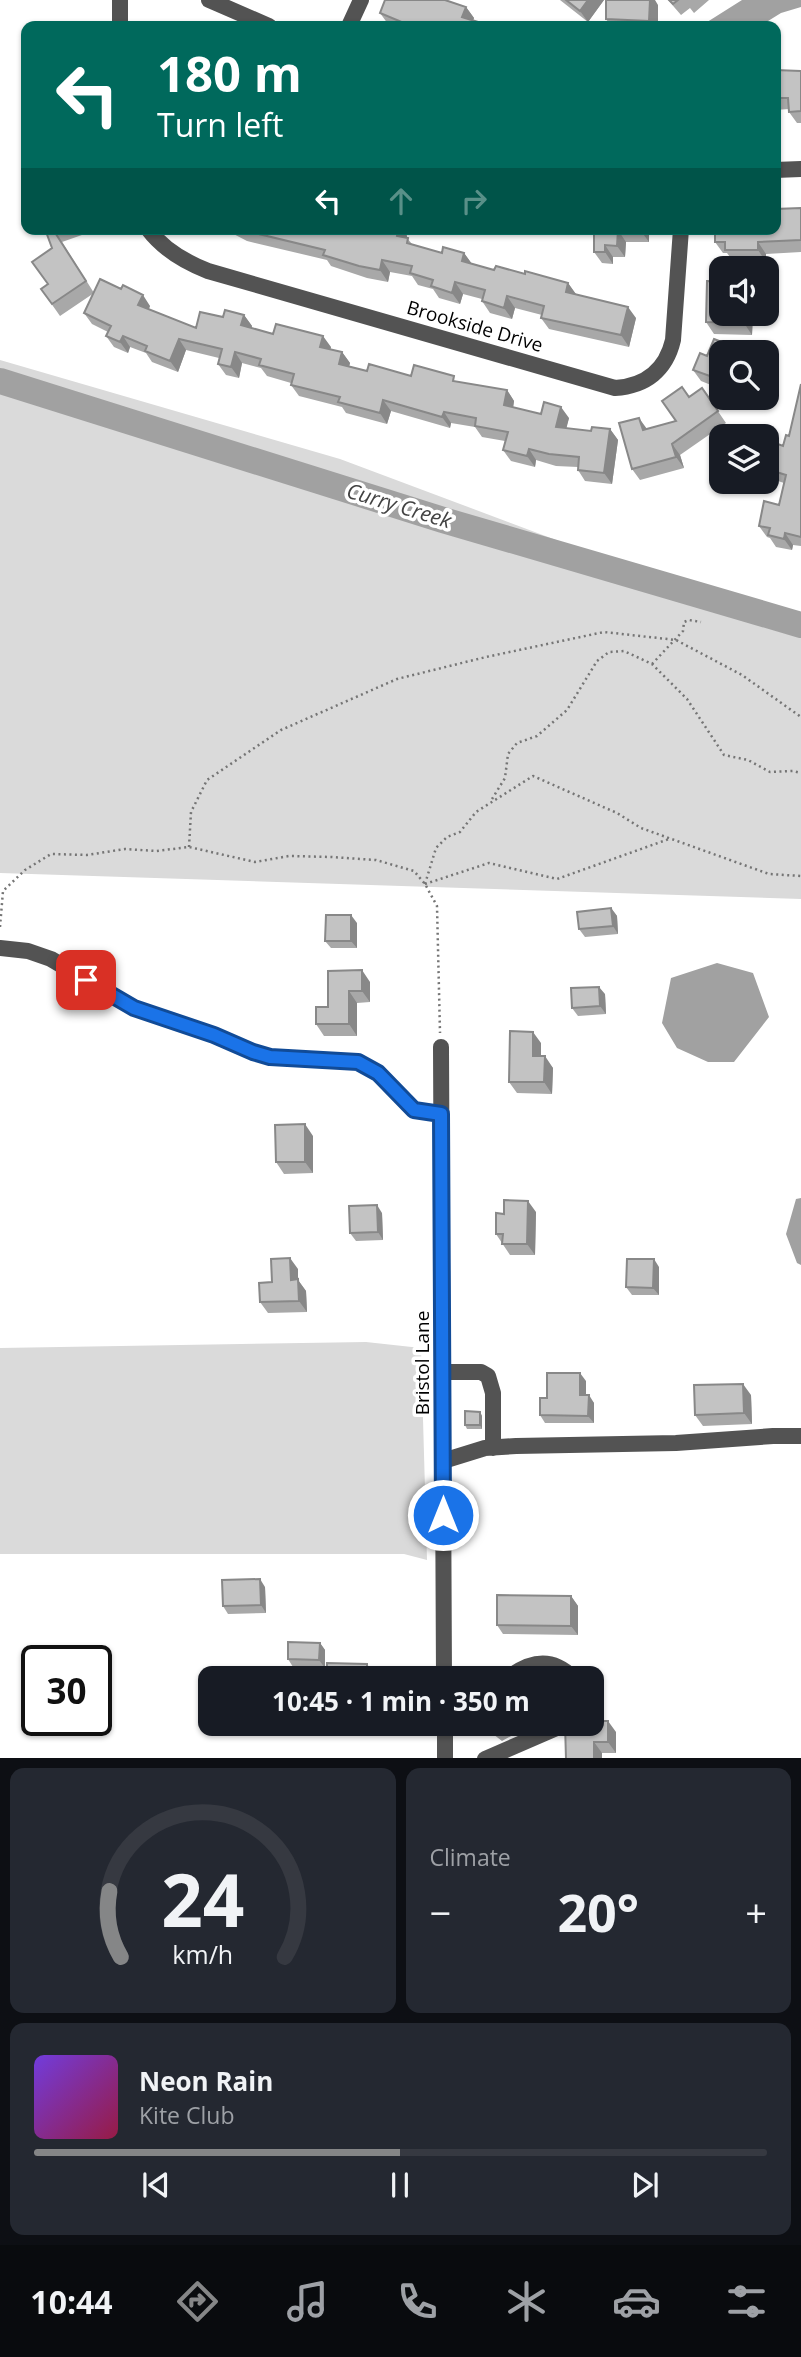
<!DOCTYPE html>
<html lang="en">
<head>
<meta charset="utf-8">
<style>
  :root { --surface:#171b24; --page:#242831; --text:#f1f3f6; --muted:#9ea1a6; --line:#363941; --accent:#858687 }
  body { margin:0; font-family:"Open Sans",sans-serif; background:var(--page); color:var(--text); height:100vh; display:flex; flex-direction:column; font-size:26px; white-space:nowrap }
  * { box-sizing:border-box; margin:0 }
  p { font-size:23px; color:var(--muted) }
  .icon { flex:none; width:38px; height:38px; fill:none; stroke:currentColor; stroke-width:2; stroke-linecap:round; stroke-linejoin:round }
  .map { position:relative; height:1758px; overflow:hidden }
  .details { display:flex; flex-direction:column; gap:10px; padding:10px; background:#0d0f14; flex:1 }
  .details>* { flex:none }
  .banner { position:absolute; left:21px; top:21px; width:760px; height:214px; border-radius:14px; box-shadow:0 2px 5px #0004; background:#00695c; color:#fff; overflow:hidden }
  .fabs { position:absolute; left:709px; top:256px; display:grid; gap:14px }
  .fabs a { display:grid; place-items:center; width:70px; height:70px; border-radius:14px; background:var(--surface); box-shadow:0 2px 5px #0004; font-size:35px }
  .speed { position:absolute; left:21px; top:1645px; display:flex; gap:14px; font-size:35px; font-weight:700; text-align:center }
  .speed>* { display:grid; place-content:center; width:91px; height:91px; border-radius:50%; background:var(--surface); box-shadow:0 2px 5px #0004; line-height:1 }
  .speed .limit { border:4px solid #111; border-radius:10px; background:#fff; color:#111 }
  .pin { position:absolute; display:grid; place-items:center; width:60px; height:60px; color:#fff; margin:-30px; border-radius:14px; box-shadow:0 4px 10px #0006 }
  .me { position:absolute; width:77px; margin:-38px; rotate:0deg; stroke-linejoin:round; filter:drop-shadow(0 0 5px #0008) }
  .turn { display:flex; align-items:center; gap:24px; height:147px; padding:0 21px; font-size:32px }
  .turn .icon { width:91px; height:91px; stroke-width:2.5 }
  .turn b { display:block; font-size:49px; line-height:60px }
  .lanes { display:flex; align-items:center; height:66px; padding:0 21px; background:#0003; justify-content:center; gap:35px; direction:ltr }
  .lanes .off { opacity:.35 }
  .big { font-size:52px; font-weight:700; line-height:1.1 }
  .details .card { flex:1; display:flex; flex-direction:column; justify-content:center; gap:10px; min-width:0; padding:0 24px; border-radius:14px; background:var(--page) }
  .details .dial { align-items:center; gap:0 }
  .dial svg { height:182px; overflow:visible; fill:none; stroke:var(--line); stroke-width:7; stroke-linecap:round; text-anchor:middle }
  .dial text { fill:var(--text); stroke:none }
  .song { display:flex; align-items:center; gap:21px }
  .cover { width:84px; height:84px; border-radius:10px; background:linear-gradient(135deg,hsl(260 70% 55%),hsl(340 70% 35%)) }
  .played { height:7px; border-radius:4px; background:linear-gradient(90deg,var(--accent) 50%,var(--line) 50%) }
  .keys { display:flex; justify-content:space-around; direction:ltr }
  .heat { display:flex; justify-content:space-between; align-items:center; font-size:38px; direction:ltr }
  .details .tiles { flex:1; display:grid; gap:10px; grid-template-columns:1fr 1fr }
  .card:last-child { grid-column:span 2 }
  .trip { position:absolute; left:198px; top:1666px; width:406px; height:70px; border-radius:14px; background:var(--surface); box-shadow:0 2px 5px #0004; font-weight:700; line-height:70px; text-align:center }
  .dock { display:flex; height:112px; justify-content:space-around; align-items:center; background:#090b0e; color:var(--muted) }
  .dock .icon { width:49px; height:49px }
  .dock .on { color:var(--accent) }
  .dock b { font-size:32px; color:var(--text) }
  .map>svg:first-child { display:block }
</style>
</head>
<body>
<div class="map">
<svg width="801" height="1759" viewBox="0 0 801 1759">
  <rect width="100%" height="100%" fill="#fff"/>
  <path fill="#dadada" d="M 0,360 L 340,459 L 647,574 L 801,619 L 801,899 L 0,873 Z
    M 366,1342 L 421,1348 L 427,1560 L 404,1554 L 0,1554 L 0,1348 Z"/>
  <path fill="#a1a1a1" d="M 742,0 L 801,0 L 801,7 L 781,13 L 760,26 L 706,26 L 704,24 Z
    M 717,963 L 753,973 L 769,1017 L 734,1062 L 708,1062 L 677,1048 L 662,1023 L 671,978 Z
    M 801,1198 L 801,1265 L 797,1263 L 786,1234 L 796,1199 Z
    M 480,1724 L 533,1724 L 502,1741 Z"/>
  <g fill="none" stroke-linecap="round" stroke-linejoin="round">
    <path stroke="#a1a1a1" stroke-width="26" d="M 0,381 L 443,520 L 801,625"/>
    <path stroke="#757575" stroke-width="2.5" stroke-dasharray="2 3.5" stroke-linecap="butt" d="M 652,664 L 683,631 L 684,622 L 689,620 L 701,622
      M 492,799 L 505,778 L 508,754 L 517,743 L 537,736 L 567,710 L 597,661 L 609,652 L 624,651 L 652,664 L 687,699 L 724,755 L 748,760 L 770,772 L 793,771 L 801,773
      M 189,847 L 191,812 L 207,780 L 281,730 L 397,679 L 486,657 L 604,632 L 676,640 L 742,675 L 801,717
      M 425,884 L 436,848 L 447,837 L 460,832 L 476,812 L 533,776 L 617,813 L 641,828 L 769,874 L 801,876
      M 425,884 L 489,863 L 557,879 L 669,839
      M 0,927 L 3,891 L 25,870 L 51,854 L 87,855 L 125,849 L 156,851 L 189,847 L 255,862 L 289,856 L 332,857 L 376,860 L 414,871 L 425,884 L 437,906 L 440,1033"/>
    <path stroke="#535353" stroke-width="16" d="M 120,0 L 120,26
      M 209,0 L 269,26
      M 349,26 L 361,0
      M 775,170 L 801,169
      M 148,229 C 163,249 185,262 208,271 L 615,388 C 646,386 666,370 673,340 L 681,229
      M 0,948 L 28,951 L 51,959 L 134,1008 L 214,1035 L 253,1052 L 270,1057 L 358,1062 L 378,1073 L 414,1110 L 441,1114
      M 441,1047 L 444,1678
      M 443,1372 L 481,1372 L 488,1376 L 493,1393 L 493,1448
      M 443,1461 L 485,1448 L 516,1446 L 676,1443 L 773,1436 L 801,1436
      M 508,1678 C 530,1661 552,1657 573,1678
      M 445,1724 L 445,1759
      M 485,1759 L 566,1724"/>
  </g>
  <path fill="#a8a8a8" d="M 560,0 L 604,0 L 588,22 Z
    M 668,0 L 709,0 L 694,13 L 690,8 L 681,15 Z
    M 658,5 L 658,26 L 611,26 L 606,19 Z
    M 466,7 L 474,18 L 473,20 L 491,26 L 392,26 L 388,24 L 380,13 Z
    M 775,70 L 801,71 L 801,123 L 797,123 L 789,112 L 789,109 L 775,110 Z
    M 801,208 L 801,252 L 766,254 L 766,262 L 733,261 L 727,253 L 723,253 L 715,242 Z
    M 45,229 L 99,229 L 62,242 L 94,293 L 60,316 L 41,289 L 48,284 L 52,248 Z
    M 224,229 L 403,229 L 407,236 L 407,238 L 412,244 L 442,253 L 464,253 L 472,264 L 494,270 L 525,274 L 568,283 L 576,295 L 636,318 L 629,347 L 549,329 L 541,318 L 542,315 L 515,308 L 512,319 L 490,313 L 482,301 L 482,299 L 463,294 L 460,304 L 439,298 L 433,289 L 418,285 L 412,276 L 390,272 L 388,282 L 367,278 L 331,266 L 327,260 L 247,241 Z
    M 548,229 L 573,229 L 572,235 Z
    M 594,229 L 649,229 L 649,242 L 626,242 L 625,257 L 613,257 L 613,264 L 602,263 L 594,252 Z
    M 121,289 L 150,306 L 149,309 L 196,328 L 223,317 L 244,315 L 252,326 L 251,328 L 331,347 L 330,349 L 342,352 L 350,363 L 349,366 L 367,371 L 458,382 L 507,390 L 514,401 L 513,407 L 541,414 L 569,418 L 566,428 L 591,431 L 610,429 L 618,440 L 612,484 L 585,481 L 578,470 L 578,467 L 556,466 L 536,460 L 535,467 L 511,461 L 503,450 L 505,441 L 482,437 L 475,427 L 451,423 L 450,428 L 391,411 L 387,424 L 346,413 L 342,407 L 299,396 L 291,385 L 291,383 L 267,376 L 261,368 L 242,363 L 239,378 L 226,375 L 218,364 L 219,358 L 186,350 L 178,372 L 152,362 L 146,353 L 130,347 L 128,353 L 114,347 L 106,336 L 108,332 L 92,324 L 84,313 Z
    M 753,313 L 752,335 L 714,334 L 706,322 Z
    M 714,339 L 746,352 L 721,352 L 721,389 L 701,381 L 693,370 L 700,353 L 707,356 Z
    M 801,384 L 801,546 L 793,545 L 792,550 L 776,547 L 770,538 L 767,537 L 759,526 L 779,505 L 784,483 L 778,481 L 770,470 L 783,446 L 789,436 Z
    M 702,388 L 726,423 L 680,455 L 684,468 L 640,480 L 632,469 L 647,429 L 676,421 L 689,397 Z
    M 611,908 L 617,916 L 618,934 L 585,937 L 579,929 Z
    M 357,923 L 357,948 L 331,948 L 325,941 Z
    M 328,971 L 370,982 L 370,1002 L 357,1003 L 357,1036 L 324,1036 L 316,1024 L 328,1007 Z
    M 605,994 L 606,1014 L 578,1016 L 572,1008 Z
    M 541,1043 L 541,1056 L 553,1068 L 552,1094 L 517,1093 L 509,1082 Z
    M 313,1136 L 313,1173 L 284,1174 L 276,1162 Z
    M 536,1212 L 535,1255 L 510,1255 L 496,1234 Z
    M 382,1213 L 383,1240 L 356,1241 L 350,1233 Z
    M 659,1267 L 659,1295 L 632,1295 L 626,1287 Z
    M 298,1269 L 298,1280 L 306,1291 L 307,1312 L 268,1313 L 260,1302 L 272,1282 Z
    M 586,1381 L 586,1395 L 594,1403 L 594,1423 L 545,1423 L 540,1415 L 547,1398 Z
    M 751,1395 L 752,1424 L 703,1426 L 695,1415 Z
    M 480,1412 L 482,1416 L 482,1429 L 467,1429 L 465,1425 Z
    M 265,1587 L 266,1613 L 228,1614 L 223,1606 Z
    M 571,1596 L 578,1606 L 578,1635 L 503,1634 L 497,1625 Z
    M 320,1643 L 325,1650 L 325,1668 L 293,1667 L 288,1659 Z
    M 565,1724 L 616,1732 L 616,1753 L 602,1753 L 602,1759 L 566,1759 Z"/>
  <path fill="#888" d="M 588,0 L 604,0 L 588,22 L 580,11 Z
    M 650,0 L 655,0 L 658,5 L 658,26 L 653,26 L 649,21 Z
    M 466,7 L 474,18 L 471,26 L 462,17 Z
    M 398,229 L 403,229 L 407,236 L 405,247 L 397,236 Z
    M 641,229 L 649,229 L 649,242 L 641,231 Z
    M 618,230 L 626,242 L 625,257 L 617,246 Z
    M 758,242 L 766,254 L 766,262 L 758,250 Z
    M 605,245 L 613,257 L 613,264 L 605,252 Z
    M 464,253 L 472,264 L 462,261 Z
    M 382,260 L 390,272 L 388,282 L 380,270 Z
    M 455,282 L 463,294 L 460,304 L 452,293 Z
    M 568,283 L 576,294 L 574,304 L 566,292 Z
    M 143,295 L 150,306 L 145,316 L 138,305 Z
    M 507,296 L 515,308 L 512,319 L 504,308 Z
    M 628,307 L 636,318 L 629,347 L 621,335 Z
    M 745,313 L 753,313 L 752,335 L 744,323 Z
    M 244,315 L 252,326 L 249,336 L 241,325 Z
    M 123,336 L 130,347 L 128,353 L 120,342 Z
    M 323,336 L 331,347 L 328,358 L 320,347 Z
    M 179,339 L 186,350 L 178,372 L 170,361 Z
    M 235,352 L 242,363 L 239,378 L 231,367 Z
    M 342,352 L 350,363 L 347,375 L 339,364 Z
    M 507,390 L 514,401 L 512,416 L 504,405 Z
    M 383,400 L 391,411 L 387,424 L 380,413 Z
    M 561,407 L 569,418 L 564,438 L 556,427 Z
    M 444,412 L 451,423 L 450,428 L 442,417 Z
    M 639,418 L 647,429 L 643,430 Z
    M 610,429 L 618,440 L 612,484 L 604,473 Z
    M 672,444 L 680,455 L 684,468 L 676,457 Z
    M 529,449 L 536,460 L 535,467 L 527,456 Z
    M 785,533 L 793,545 L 792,550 L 784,539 Z
    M 611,908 L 617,916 L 618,934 L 613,926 Z
    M 351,915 L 357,923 L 357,948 L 351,941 Z
    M 362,970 L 370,982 L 370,1002 L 362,991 Z
    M 599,987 L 605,994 L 606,1014 L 600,1006 Z
    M 349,991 L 357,1003 L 357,1036 L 349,1024 Z
    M 533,1032 L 541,1043 L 541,1067 L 533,1056 Z
    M 545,1056 L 553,1068 L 552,1094 L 544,1082 Z
    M 305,1124 L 313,1136 L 313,1173 L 305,1162 Z
    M 528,1201 L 536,1212 L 535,1255 L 527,1244 Z
    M 377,1205 L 382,1213 L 383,1240 L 378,1232 Z
    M 290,1258 L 298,1269 L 298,1280 L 306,1291 L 307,1312 L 299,1301 L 291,1280 Z
    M 654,1259 L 659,1267 L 659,1295 L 653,1288 Z
    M 580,1373 L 586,1381 L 586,1403 L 580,1395 Z
    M 743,1384 L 751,1395 L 752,1424 L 744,1413 Z
    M 589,1395 L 594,1403 L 594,1423 L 588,1416 Z
    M 480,1412 L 482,1416 L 482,1429 L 480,1425 Z
    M 260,1579 L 265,1587 L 266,1613 L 261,1605 Z
    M 571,1596 L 578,1606 L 578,1635 L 571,1626 Z
    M 320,1643 L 325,1650 L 325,1668 L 319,1660 Z
    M 367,1664 L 375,1676 L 375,1678 L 367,1678 Z
    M 608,1721 L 616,1732 L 616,1753 L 608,1742 Z
    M 594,1742 L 602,1753 L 602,1759 L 594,1759 Z"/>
  <path fill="#c3c3c3" stroke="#888" stroke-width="2" d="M 385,0 L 445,0 L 466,7 L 462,17 L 491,26 L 402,26 L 404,23 L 380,13 Z
    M 566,0 L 588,0 L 580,11 Z
    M 606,0 L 650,0 L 649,21 L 606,19 Z
    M 669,0 L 678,0 L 673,4 Z
    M 160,24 L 172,26 L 159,26 Z
    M 775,70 L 801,71 L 801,111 L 789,112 L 788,98 L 775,98 Z
    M 801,208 L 801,240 L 758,242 L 758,250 L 725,250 L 725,242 L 715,242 L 715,229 L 775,229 L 775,209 Z
    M 45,229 L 59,229 L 54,231 L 86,281 L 52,304 L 41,289 L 48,284 L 32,262 L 52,248 Z
    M 238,229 L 398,229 L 397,236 L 408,238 L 407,243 L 442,253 L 443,247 L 464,253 L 462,261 L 494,270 L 496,266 L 525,274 L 525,271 L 568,283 L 566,292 L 628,307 L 621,335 L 541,318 L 544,306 L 507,296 L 504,308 L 482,301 L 485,290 L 455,282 L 452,293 L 431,286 L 433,280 L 410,273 L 412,266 L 382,260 L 380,270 L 359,266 L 323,255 L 325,250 Z
    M 594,229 L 641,229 L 641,231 L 618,230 L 617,246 L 605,245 L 605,252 L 594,252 Z
    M 100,279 L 121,289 L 123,285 L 143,295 L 138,305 L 196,328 L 200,312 L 223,317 L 225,310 L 244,315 L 241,325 L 273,334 L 276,324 L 323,336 L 320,347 L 342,352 L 339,364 L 367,371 L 369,364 L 411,376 L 414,365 L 454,376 L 453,381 L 507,390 L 504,405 L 541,414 L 544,402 L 561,407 L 556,427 L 591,431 L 592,427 L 610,429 L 604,473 L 578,470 L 579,457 L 549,454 L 529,449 L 527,456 L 503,450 L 508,432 L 475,426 L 476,418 L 444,412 L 442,417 L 383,400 L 380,413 L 338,402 L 340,397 L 291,385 L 294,374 L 259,365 L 261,359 L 235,352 L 231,367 L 218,364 L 222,349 L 179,339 L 170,361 L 145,351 L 147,346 L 123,336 L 120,342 L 106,336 L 111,326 L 84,313 Z
    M 707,281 L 721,282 L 721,313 L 745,313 L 744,323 L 706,322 Z
    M 714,339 L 745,351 L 744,352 L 721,352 L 721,380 L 693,370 L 700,353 L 707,356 Z
    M 801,384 L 801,537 L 785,533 L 784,539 L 768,535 L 770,528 L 759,526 L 764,501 L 779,505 L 786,475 L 770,470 L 778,444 L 783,446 L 786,435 L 789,436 Z
    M 682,387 L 689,397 L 702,388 L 718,411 L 672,444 L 676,457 L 632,469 L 619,423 L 639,418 L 643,430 L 676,421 L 662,401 Z
    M 611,908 L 613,926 L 579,929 L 577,912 Z
    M 326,915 L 351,915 L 351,941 L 325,941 Z
    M 362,970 L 362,991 L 349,991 L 349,1024 L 316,1024 L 316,1007 L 328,1007 L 328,971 Z
    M 599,987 L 600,1006 L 572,1008 L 571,988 Z
    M 510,1031 L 533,1032 L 533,1056 L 545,1056 L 544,1082 L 509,1082 Z
    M 305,1124 L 305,1162 L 276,1162 L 275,1125 Z
    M 504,1200 L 528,1201 L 527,1244 L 502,1244 L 503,1234 L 496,1234 L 496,1213 L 504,1214 Z
    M 377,1205 L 378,1232 L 350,1233 L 349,1206 Z
    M 290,1258 L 291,1280 L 298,1279 L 299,1301 L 260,1302 L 259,1283 L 272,1282 L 271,1259 Z
    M 627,1259 L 654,1259 L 653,1288 L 626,1287 Z
    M 547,1373 L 580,1373 L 580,1395 L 589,1395 L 588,1416 L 540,1415 L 540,1398 L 547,1398 Z
    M 743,1384 L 744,1413 L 695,1415 L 694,1385 Z
    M 465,1411 L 480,1412 L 480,1425 L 465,1425 Z
    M 260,1579 L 261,1605 L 223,1606 L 222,1580 Z
    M 497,1595 L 571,1596 L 571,1626 L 497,1625 Z
    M 288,1642 L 320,1643 L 319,1660 L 288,1659 Z
    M 327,1663 L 367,1664 L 367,1678 L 327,1678 Z
    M 592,1721 L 608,1721 L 608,1742 L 594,1742 L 594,1759 L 566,1759 L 565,1724 L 592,1724 Z"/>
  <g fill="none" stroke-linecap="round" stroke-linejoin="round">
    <defs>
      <path id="route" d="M 86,980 L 134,1008 L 214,1035 L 253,1052 L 270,1057 L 358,1062 L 378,1073 L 414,1110 L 441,1114 L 443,1515"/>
    </defs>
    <use href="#route" stroke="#114b97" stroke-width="18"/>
    <use href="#route" stroke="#1a73e8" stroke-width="12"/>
  </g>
  <g text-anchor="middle" stroke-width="7" stroke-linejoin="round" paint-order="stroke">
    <g font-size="19" fill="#000" stroke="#fff">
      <text transform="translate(475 326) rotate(16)" y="7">Brookside Drive</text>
      <text transform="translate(422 1363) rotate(-90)" y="7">Bristol Lane</text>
    </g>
    <g font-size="21" font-style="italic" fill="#424242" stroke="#fff">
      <text transform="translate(399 506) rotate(17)" y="7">Curry Creek</text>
    </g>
  </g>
</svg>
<div class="fabs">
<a><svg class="icon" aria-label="sound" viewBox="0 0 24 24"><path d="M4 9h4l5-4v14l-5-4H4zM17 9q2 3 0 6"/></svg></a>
<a><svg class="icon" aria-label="search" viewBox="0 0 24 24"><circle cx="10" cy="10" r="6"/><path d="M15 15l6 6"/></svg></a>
<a><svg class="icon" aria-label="layers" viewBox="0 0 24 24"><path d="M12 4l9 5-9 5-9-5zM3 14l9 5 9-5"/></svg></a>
</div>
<div class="speed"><div class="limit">30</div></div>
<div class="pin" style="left:86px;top:980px;background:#d93025"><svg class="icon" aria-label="arrive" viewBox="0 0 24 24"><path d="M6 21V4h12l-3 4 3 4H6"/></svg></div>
<svg class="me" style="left:443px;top:1515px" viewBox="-20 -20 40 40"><circle r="17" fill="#1a73e8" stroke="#fff" stroke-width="3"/><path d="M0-11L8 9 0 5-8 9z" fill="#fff"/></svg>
<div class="trip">10:45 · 1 min · 350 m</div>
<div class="banner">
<div class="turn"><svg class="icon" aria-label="left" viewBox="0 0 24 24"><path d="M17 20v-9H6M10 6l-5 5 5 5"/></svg><div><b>180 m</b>Turn left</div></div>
<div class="lanes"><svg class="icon" aria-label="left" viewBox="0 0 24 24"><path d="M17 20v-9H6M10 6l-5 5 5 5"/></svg><svg class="icon off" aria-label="ahead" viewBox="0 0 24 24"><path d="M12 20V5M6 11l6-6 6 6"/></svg><svg class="icon off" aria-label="right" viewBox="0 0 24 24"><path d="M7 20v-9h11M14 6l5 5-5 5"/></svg></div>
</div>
</div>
<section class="details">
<div class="tiles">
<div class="card dial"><svg viewBox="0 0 100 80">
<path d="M14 69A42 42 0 1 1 86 69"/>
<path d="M14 69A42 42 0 0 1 9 40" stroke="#858687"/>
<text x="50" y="56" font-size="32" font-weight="700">24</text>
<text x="50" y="72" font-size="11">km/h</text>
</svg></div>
<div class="card"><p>Climate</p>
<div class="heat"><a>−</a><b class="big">20°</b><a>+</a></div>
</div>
<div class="card">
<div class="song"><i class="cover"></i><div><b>Neon Rain</b><p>Kite Club</p></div></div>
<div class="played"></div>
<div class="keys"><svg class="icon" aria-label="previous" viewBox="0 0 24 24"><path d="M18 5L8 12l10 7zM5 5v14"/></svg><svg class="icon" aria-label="pause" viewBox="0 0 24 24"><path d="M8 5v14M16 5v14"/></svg><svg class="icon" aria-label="next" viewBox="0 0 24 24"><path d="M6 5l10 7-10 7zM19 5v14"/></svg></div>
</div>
</div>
</section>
<nav class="dock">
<b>10:44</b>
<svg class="icon on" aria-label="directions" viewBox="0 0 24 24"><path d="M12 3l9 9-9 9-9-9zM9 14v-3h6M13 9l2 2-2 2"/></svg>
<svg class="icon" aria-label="music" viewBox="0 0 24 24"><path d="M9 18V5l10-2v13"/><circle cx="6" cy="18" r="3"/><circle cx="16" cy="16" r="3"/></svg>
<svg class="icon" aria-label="phone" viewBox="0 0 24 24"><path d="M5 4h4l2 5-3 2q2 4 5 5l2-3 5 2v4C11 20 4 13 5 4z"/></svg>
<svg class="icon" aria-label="climate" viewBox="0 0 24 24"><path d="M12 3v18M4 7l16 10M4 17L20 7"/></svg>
<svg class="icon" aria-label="car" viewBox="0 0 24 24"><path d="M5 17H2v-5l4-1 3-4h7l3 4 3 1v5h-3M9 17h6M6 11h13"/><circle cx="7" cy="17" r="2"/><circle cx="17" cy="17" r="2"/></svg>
<svg class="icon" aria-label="filters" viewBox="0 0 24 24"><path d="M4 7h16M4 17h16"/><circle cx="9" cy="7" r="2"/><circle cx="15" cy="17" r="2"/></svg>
</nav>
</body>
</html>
